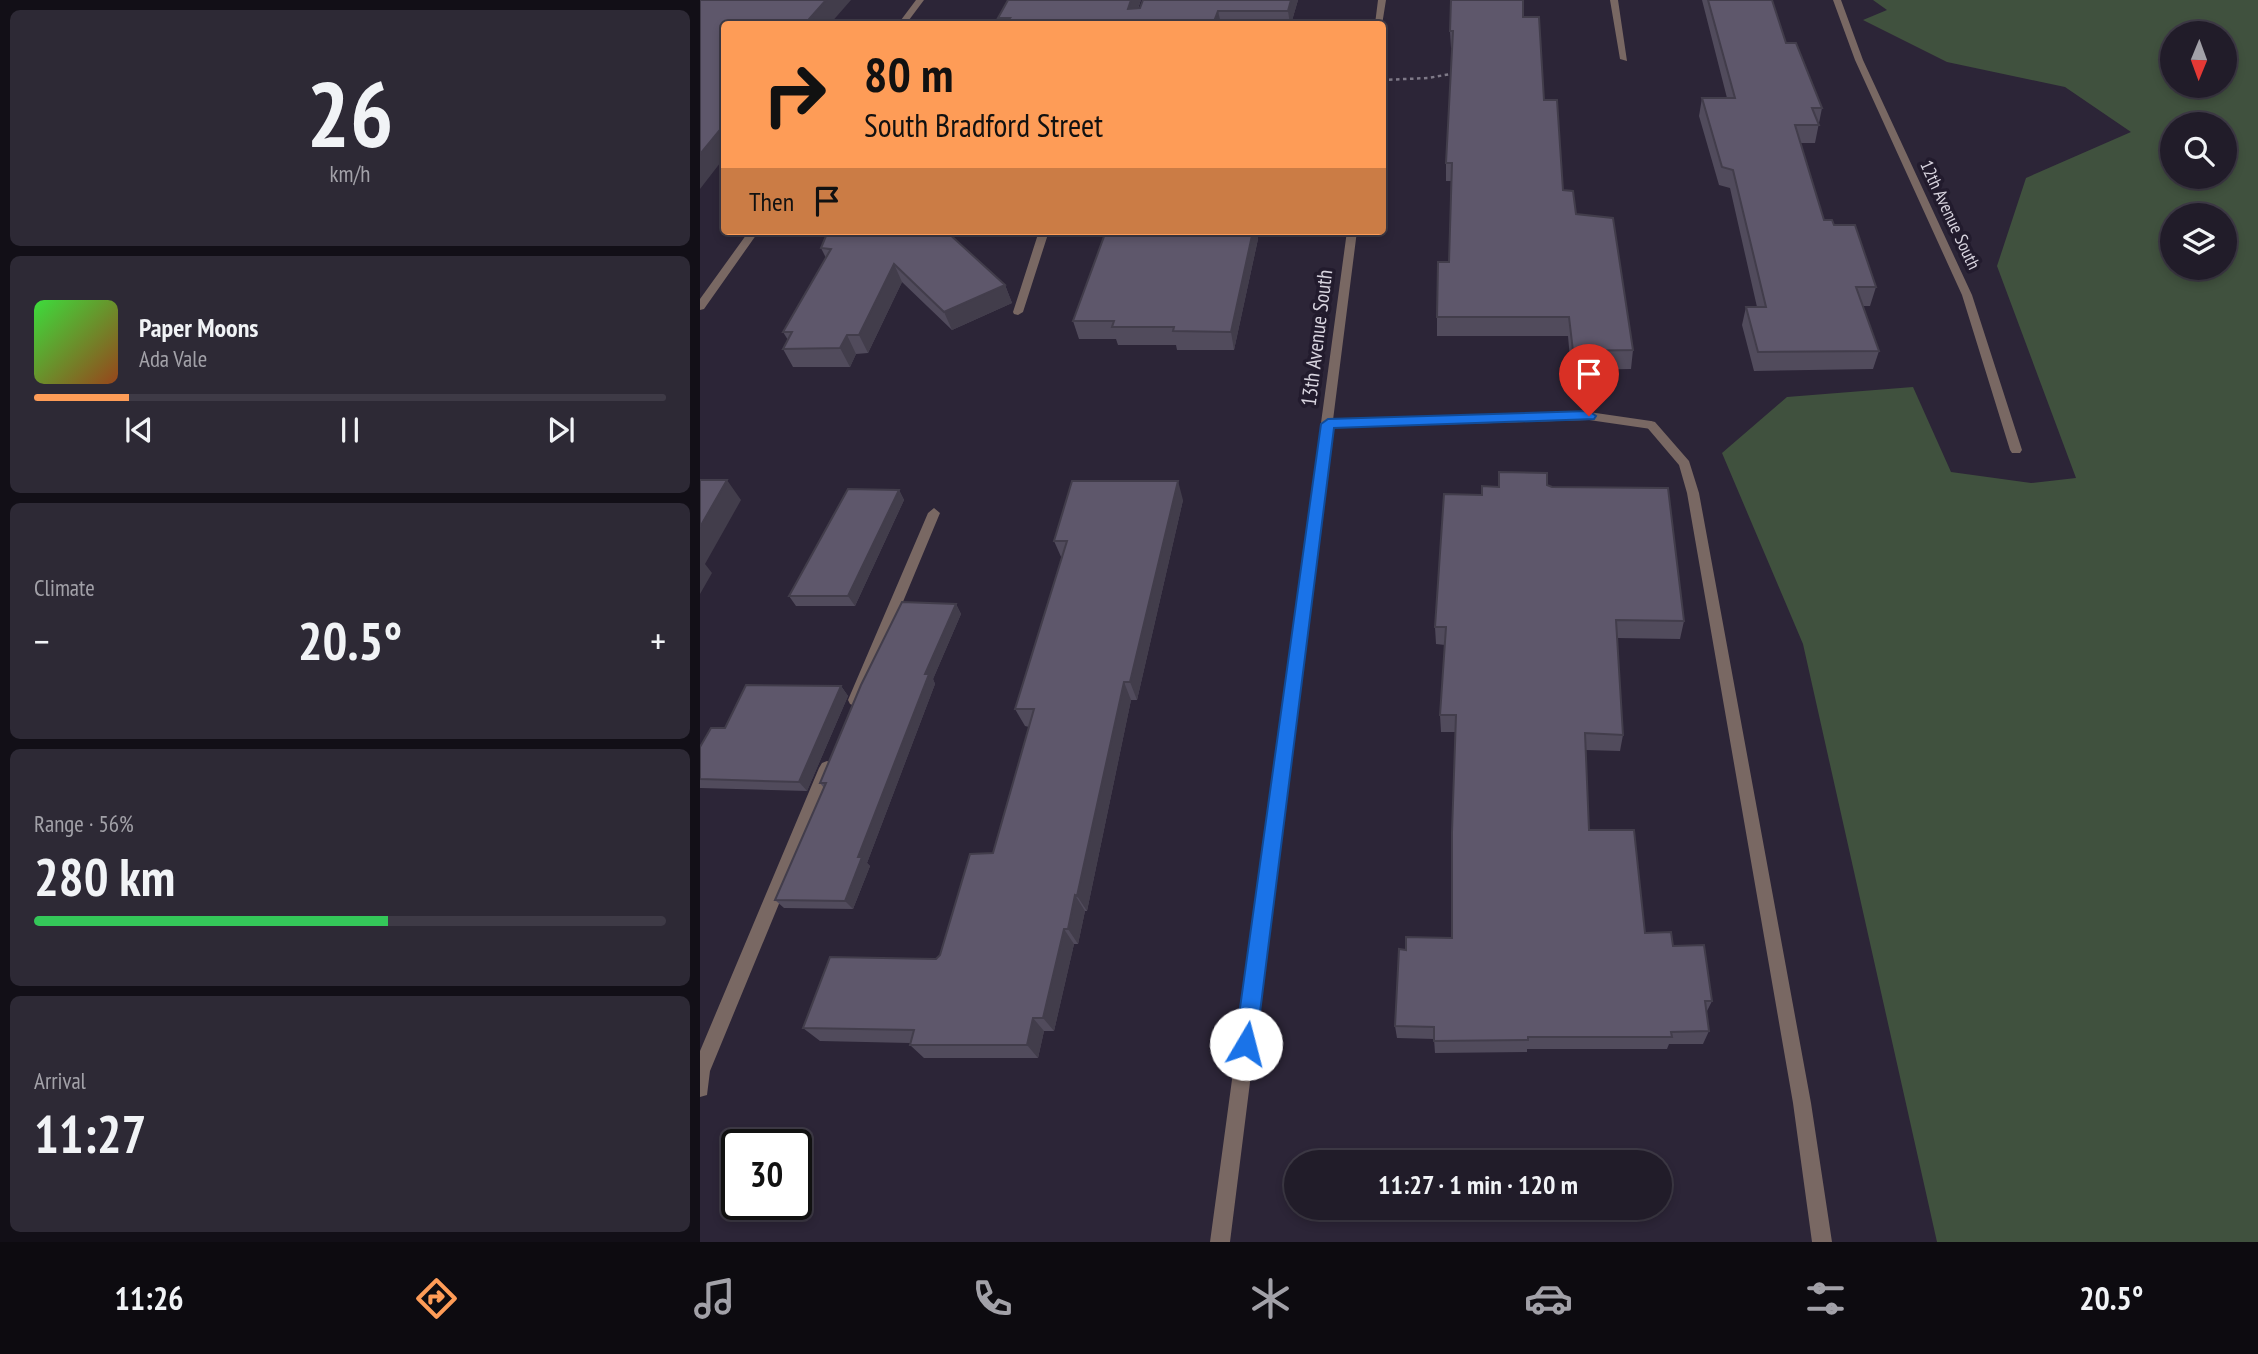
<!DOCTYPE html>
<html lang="en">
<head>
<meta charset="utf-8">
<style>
  :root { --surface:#211c29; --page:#2d2935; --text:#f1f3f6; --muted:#a2a1a8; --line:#3e3a46; --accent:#fe9c57 }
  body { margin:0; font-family:"PT Sans Narrow",sans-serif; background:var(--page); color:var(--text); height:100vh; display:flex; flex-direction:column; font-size:26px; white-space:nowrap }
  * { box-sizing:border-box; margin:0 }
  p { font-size:23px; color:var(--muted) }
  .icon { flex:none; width:38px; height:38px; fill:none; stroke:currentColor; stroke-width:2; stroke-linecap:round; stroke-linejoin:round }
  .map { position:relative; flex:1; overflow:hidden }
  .details { display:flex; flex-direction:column; gap:10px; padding:10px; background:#120f17; width:700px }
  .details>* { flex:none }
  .banner { position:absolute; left:21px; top:21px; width:665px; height:214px; border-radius:7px; box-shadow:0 4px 10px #0003,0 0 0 2px var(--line); background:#fe9c57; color:#111; overflow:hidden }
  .needle { width:46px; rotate:181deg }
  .fabs { position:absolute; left:1460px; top:21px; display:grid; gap:14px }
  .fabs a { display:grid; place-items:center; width:77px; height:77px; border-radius:50%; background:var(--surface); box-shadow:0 4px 10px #0003,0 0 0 2px var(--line); font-size:35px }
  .speed { position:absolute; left:21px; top:1129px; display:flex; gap:14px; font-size:35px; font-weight:700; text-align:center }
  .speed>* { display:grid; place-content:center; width:91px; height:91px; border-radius:50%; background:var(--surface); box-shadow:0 4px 10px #0003,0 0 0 2px var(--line); line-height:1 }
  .speed .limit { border:4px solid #111; border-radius:10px; background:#fff; color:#111 }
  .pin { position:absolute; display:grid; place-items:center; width:60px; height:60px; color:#fff; margin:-72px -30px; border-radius:50% 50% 50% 0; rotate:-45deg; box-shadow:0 0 7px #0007 }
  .pin .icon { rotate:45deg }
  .me { position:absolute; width:77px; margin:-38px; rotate:8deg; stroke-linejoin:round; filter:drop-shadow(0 0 5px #0008) }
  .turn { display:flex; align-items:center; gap:24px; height:147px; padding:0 28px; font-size:32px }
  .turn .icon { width:91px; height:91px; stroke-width:2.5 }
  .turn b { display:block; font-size:49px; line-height:60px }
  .then { display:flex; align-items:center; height:66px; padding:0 28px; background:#0003; gap:14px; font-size:26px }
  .big { font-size:52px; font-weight:700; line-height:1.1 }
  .details .card { flex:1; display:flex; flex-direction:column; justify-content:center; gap:10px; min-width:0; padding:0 24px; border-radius:10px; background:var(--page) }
  .details .dial { align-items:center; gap:0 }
  .dial b { font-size:91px; line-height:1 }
  .song { display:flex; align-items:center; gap:21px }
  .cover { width:84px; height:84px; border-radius:10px; background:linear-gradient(135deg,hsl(120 70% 55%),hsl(20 70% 35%)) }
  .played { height:7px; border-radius:4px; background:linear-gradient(90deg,var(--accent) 15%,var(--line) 15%) }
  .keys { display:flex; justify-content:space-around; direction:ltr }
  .heat { display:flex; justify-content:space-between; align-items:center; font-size:38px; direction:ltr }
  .charge { height:10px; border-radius:5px; background:linear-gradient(90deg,#34c759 56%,var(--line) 0) }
  .trip { position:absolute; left:584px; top:1150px; width:388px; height:70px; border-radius:35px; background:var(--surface); box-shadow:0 4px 10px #0003,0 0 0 2px var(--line); font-weight:700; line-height:70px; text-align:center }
  .menu { display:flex; height:112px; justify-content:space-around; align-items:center; background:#0d0b10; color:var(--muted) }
  .menu .icon { width:49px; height:49px }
  .menu .current { color:var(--accent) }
  .menu b { font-size:32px; color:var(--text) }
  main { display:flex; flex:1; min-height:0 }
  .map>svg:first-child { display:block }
</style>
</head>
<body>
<main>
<section class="details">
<div class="card dial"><b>26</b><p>km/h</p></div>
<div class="card">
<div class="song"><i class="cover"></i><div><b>Paper Moons</b><p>Ada Vale</p></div></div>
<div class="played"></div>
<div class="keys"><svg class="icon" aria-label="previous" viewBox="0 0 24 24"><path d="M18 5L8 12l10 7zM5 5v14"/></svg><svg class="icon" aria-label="pause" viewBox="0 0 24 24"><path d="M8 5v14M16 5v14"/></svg><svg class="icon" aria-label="next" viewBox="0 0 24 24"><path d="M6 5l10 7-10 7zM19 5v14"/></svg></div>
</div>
<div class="card"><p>Climate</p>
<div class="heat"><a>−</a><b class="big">20.5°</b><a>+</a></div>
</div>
<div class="card"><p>Range · 56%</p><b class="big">280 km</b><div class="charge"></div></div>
<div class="card"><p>Arrival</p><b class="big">11:27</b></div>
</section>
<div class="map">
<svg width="1558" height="1242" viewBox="0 0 1558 1242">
  <rect width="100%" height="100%" fill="#2c2537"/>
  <path fill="#40513e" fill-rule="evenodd" d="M 1173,0 L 1558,0 L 1558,1242 L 1237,1242 L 1103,644 L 1022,453 L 1087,397 L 1213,387 L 1251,472 L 1331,483 L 1376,478 L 1297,266 L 1326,178 L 1431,132 L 1365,87 L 1247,62 L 1163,20 L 1187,10 ZM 1472,33 L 1524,33 L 1524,86 L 1472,86 ZM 1472,124 L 1524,124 L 1524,177 L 1472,177 ZM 1472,215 L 1524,215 L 1524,268 L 1472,268 Z"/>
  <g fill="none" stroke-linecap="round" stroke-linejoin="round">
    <path stroke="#7e7987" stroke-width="2.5" stroke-dasharray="3.5 3.5" stroke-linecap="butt" d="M 682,80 L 728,78 L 756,73"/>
    <path fill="#796863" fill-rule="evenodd" d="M 910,0 L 918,0 L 927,61 L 920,59 Z
      M 339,231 L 349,231 L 323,312 L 318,315 L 314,314 L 313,312 Z
      M 951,421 L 955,422 L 989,461 L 999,493 L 1111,1103 L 1132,1242 L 1112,1242 L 1093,1103 L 987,493 L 979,465 L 945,425 Z
      M 234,508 L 240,513 L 162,700 L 160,704 L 155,706 L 150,704 L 148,700 L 228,513 Z
      M 127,761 L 132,763 L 135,768 L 10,1071 L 7,1095 L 0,1097 L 0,1051 L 119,768 L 122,763 Z"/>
    <path fill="#796863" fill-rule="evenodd" d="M 216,0 L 224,0 L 206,24 L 198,24 Z
      M 678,0 L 686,0 L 682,25 L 675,24 Z
      M 1133,0 L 1141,0 L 1163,60 L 1272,295 L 1322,450 L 1320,453 L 1312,453 L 1310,450 L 1262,295 L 1155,60 Z
      M 49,231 L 59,231 L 4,309 L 0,310 L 0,299 Z
      M 647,231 L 657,231 L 633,420 L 889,412 L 951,421 L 957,425 L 951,429 L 889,420 L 632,428 L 530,1242 L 510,1242 Z"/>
  </g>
  <path fill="#514b5c" d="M 308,0 L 441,0 L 438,9 L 440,8 L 443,0 L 598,0 L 591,24 L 300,24 L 298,18 Z
    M 1002,0 L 1072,0 L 1086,43 L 1122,108 L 1115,143 L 1100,143 L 1124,220 L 1134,225 L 1176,287 L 1170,306 L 1163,306 L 1179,351 L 1173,369 L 1054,371 L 1042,325 L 1046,307 L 1057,307 L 1030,188 L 1019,185 L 999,116 L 1002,98 L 1027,98 Z
    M 823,17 L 844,100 L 863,190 L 876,214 L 933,350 L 931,369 L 871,370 L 868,336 L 737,336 L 737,317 L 749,262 L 751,181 L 746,181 L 746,163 L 752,48 L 751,48 L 750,31 Z
    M 406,231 L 557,231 L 558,239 L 534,350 L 477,350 L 476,345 L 418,345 L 416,339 L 379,339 L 373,321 Z
    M 121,248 L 305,285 L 312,303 L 252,330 L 202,282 L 168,353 L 156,354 L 150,367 L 93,367 L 83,349 L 88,340 L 83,332 L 126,258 Z
    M 847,485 L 984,621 L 980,639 L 917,638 L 923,735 L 920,751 L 886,750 L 889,830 L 945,933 L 973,946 L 1012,1001 L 1006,1013 L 1009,1031 L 1003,1044 L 969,1044 L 967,1049 L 827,1049 L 827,1052 L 735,1053 L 734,1039 L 697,1038 L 695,1026 L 706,950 L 752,938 L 755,732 L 741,732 L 740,715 L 745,645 L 736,644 L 735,627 L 782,495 Z
    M 199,490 L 204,500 L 155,606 L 96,606 L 89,596 Z
    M 483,500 L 437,700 L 431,700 L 387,911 L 385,911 L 378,944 L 374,944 L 354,1031 L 344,1031 L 338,1058 L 224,1058 L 210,1045 L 210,1043 L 120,1041 L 103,1028 L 236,959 L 240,955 L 293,853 L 329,727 L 325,726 L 315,709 L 362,559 L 354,541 Z
    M 256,604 L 261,614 L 233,679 L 235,684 L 167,863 L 170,866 L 153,909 L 84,908 L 75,900 L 124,788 L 120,783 Z
    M 141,686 L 148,696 L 107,791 L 0,788 L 0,747 L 25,728 Z"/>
  <path fill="#423d4b" d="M 126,0 L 151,0 L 130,24 L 108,24 L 110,18 Z
    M 431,0 L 441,0 L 432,24 L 428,9 Z
    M 591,0 L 598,0 L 591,24 L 590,24 L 588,11 Z
    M 518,11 L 521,24 L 513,24 Z
    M 24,125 L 24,158 L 0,189 L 0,154 Z
    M 553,231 L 557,231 L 558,239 L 534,350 L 531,332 Z
    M 194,264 L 202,282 L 168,353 L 159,335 Z
    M 305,285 L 312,303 L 252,330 L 244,312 Z
    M 147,335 L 156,354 L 150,367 L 140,348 Z
    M 27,480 L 41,500 L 5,564 L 12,573 L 0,594 L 0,527 Z
    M 478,481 L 483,500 L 437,700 L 430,682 Z
    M 199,490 L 204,500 L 155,606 L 148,596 Z
    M 256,604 L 261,614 L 233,679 L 235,684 L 167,863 L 170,866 L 153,909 L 145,901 L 158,857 L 225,674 Z
    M 424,682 L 431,700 L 387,911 L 377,896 Z
    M 141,686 L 148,696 L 107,791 L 99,782 Z
    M 375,895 L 385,911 L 378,944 L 368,929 Z
    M 364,929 L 374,944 L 354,1031 L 343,1018 Z
    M 333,1018 L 344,1031 L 338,1058 L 327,1045 Z"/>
  <path fill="#5e576b" stroke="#423d4b" stroke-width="2" d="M 0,0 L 126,0 L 110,18 L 113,18 L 108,24 L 24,24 L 24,125 L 0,154 Z
    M 308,0 L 431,0 L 428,9 L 440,8 L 443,0 L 591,0 L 588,11 L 518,11 L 513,24 L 305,24 L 310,18 L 298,18 Z
    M 751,0 L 823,0 L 823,17 L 839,17 L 844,100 L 857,100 L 863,190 L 873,191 L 876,214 L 913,218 L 933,350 L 873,351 L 869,317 L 737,317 L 738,262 L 749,262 L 752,163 L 746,163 L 753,31 L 750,31 Z
    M 1008,0 L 1072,0 L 1086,43 L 1096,43 L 1122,108 L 1112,108 L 1119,125 L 1095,125 L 1124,220 L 1132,220 L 1134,225 L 1155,225 L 1176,287 L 1156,287 L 1179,351 L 1058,352 L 1046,307 L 1066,307 L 1033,170 L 1022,167 L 1002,98 L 1035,98 Z
    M 128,231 L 246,231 L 305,285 L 244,312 L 194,264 L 159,335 L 147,335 L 140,348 L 83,349 L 92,332 L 83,332 L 131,249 L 121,248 Z
    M 406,231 L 553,231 L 531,332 L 473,331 L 474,327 L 412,327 L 414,321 L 373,321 Z
    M 799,472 L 847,473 L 847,485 L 852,487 L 968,488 L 984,621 L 916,620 L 923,735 L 885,733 L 889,830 L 934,830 L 945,933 L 971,932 L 973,946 L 1004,945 L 1012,1001 L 1005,1001 L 1009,1031 L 971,1032 L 972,1037 L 828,1037 L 828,1040 L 734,1041 L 734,1027 L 695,1026 L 699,949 L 706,950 L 706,937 L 752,938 L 752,832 L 756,715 L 740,715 L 746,627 L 735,627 L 744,494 L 782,495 L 782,486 L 799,487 Z
    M 0,480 L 27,480 L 0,527 Z
    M 372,481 L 478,481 L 430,682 L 424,682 L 377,896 L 375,895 L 368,929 L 364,929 L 343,1018 L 333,1018 L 327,1045 L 210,1045 L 214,1030 L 103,1028 L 130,957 L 236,959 L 240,955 L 270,854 L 293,853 L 334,709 L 315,709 L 367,541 L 354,541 Z
    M 148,489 L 199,490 L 148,596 L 89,596 Z
    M 202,602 L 256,604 L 225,674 L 229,674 L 158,857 L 162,857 L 145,901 L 75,900 L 126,783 L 120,783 L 161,685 Z
    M 46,685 L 141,686 L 99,782 L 0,779 L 0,747 L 11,728 L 25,728 Z"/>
  <path fill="#1a73e8" stroke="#114b97" stroke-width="2" d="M 889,411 L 896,416 L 894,419 L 634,428 L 556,1044 L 553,1052 L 546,1055 L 539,1052 L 535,1044 L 621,424 L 628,419 Z"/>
  <g text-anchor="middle" stroke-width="7" stroke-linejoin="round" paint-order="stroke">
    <g font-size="18" fill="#d8d4df" stroke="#221b2d">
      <text transform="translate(1250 215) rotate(65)" y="6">12th Avenue South</text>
    </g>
    <g font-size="21" fill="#d8d4df" stroke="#221b2d">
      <text transform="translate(617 338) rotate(-83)" y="7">13th Avenue South</text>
    </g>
  </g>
</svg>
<div class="fabs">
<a><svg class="needle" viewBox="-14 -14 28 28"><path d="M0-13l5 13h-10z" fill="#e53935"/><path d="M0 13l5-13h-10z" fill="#a2a1a8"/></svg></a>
<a><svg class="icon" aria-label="search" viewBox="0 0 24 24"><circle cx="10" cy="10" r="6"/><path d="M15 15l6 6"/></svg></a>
<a><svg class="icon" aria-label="layers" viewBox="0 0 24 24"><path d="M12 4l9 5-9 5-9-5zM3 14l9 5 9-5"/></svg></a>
</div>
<div class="speed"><div class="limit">30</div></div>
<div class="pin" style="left:889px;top:416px;background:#d93025"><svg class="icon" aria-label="arrive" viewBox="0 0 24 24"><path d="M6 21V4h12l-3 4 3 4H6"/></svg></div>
<svg class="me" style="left:546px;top:1044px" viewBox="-20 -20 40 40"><circle r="19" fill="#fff"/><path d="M0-13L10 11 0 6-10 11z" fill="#1a73e8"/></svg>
<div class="trip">11:27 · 1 min · 120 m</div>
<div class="banner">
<div class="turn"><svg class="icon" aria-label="right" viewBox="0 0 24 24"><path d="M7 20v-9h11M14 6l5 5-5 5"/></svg><div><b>80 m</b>South Bradford Street</div></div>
<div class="then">Then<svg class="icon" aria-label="arrive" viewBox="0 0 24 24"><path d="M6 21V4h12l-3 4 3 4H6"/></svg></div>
</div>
</div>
</main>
<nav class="menu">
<b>11:26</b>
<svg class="icon current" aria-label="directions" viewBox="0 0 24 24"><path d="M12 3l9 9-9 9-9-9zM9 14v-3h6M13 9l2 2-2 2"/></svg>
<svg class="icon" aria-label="music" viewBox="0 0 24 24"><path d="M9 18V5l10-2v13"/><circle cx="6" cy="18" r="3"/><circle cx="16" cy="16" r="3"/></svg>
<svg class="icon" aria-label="phone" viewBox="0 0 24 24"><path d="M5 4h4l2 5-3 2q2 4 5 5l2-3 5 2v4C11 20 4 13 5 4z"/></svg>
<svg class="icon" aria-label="climate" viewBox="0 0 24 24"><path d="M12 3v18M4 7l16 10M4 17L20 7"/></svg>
<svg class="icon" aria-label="car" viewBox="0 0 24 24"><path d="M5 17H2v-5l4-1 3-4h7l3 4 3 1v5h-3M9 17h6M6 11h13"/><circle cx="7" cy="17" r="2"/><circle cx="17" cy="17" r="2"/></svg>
<svg class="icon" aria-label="filters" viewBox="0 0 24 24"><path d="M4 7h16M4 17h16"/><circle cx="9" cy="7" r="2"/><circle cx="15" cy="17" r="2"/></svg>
<b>20.5°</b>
</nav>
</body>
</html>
